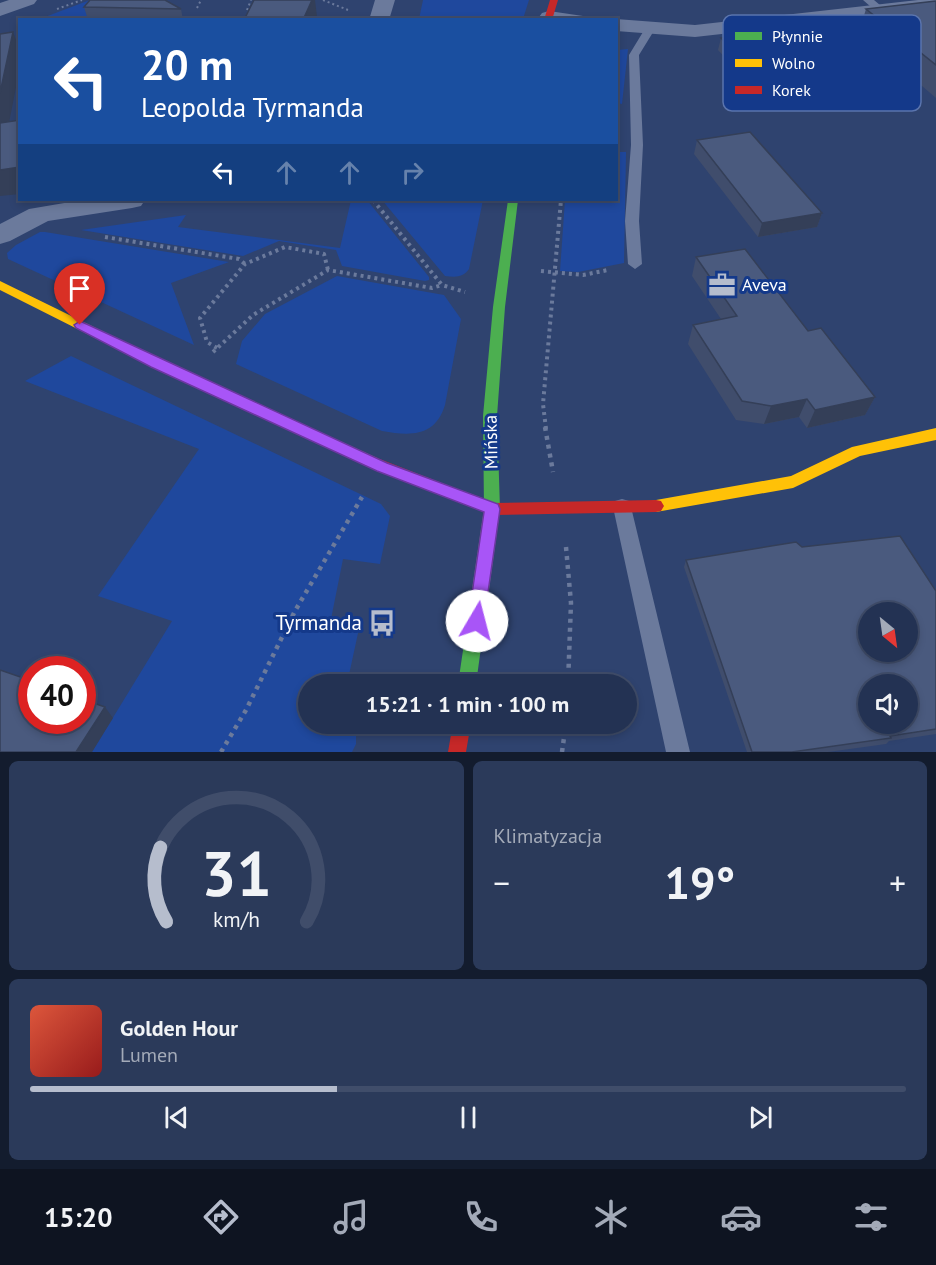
<!DOCTYPE html>
<html lang="pl">
<head>
<meta charset="utf-8">
<style>
  :root { --surface:#233253; --page:#2b3a5a; --text:#f1f3f6; --muted:#a3aab8; --line:#404d6a; --accent:#b6bdcd }
  body { margin:0; font-family:"PT Sans",sans-serif; background:var(--page); color:var(--text); height:100vh; display:flex; flex-direction:column; font-size:22px; white-space:nowrap }
  * { box-sizing:border-box; margin:0 }
  p { font-size:20px; color:var(--muted) }
  .icon { flex:none; width:33px; height:33px; fill:none; stroke:currentColor; stroke-width:2; stroke-linecap:round; stroke-linejoin:round }
  .map { position:relative; height:752px; overflow:hidden }
  .side { display:flex; flex-direction:column; gap:9px; padding:9px; background:#131c2e; flex:1 }
  .side>* { flex:none }
  .guide { position:absolute; left:18px; top:18px; width:600px; height:183px; border-radius:0px; box-shadow:0 3px 9px #0003,0 0 0 2px var(--line); background:#1a4fa0; color:#fff; overflow:hidden }
  .needle { width:39px; rotate:151deg }
  .controls { position:absolute; left:858px; top:602px; display:grid; gap:12px }
  .controls a { display:grid; place-items:center; width:60px; height:60px; border-radius:50%; background:var(--surface); box-shadow:0 3px 9px #0003,0 0 0 2px var(--line); font-size:30px }
  .speed { position:absolute; left:18px; top:656px; display:flex; gap:12px; font-size:30px; font-weight:700; text-align:center }
  .speed>* { display:grid; place-content:center; width:78px; height:78px; border-radius:50%; background:var(--surface); box-shadow:0 3px 9px #0003,0 0 0 2px var(--line); line-height:1 }
  .speed .limit { border:9px solid #d22; background:#fff; color:#111 }
  .pin { position:absolute; display:grid; place-items:center; width:51px; height:51px; color:#fff; margin:-62px -26px; border-radius:50% 50% 50% 0; rotate:-45deg; box-shadow:0 0 6px #0007 }
  .pin .icon { rotate:45deg }
  .me { position:absolute; width:66px; margin:-33px; rotate:8deg; stroke-linejoin:round; filter:drop-shadow(0 0 4px #0008) }
  .turn { display:flex; align-items:center; gap:21px; height:126px; padding:0 24px; font-size:27px }
  .turn .icon { width:78px; height:78px; stroke-width:2.5 }
  .turn b { display:block; font-size:42px; line-height:51px }
  .lanes { display:flex; align-items:center; height:57px; padding:0 24px; background:#0003; justify-content:center; gap:30px; direction:ltr }
  .lanes .off { opacity:.35 }
  .big { font-size:45px; font-weight:700; line-height:1.1 }
  .side .tile { flex:1; display:flex; flex-direction:column; justify-content:center; gap:9px; min-width:0; padding:0 21px; border-radius:9px; background:var(--page) }
  .side .dial { align-items:center; gap:0 }
  .dial svg { height:156px; overflow:visible; fill:none; stroke:var(--line); stroke-width:7; stroke-linecap:round; text-anchor:middle }
  .dial text { fill:var(--text); stroke:none }
  .song { display:flex; align-items:center; gap:18px }
  .cover { width:72px; height:72px; border-radius:9px; background:linear-gradient(135deg,hsl(10 70% 55%),hsl(0 70% 35%)) }
  .played { height:6px; border-radius:3px; background:linear-gradient(90deg,var(--accent) 35%,var(--line) 35%) }
  .keys { display:flex; justify-content:space-around; direction:ltr }
  .heat { display:flex; justify-content:space-between; align-items:center; font-size:33px; direction:ltr }
  .side .tiles { flex:1; display:grid; gap:9px; grid-template-columns:1fr 1fr }
  .tile:last-child { grid-column:span 2 }
  .trip { position:absolute; left:298px; top:674px; width:339px; height:60px; border-radius:30px; background:var(--surface); box-shadow:0 3px 9px #0003,0 0 0 2px var(--line); font-weight:700; line-height:60px; text-align:center }
  .dock { display:flex; height:96px; justify-content:space-around; align-items:center; background:#0e1421; color:var(--muted) }
  .dock .icon { width:42px; height:42px }
  .dock .active { color:var(--accent) }
  .dock b { font-size:27px; color:var(--text) }
  .map>svg:first-child { display:block }
</style>
</head>
<body>
<div class="map">
<svg width="936" height="752" viewBox="0 0 936 752">
  <rect width="100%" height="100%" fill="#2f436f"/>
  <path fill="#1f489d" d="M 90,0 L 99,19 L 37,20 Z
    M 423,0 L 529,0 L 523,19 L 419,19 Z
    M 628,49 L 622,104 L 617,103 L 617,50 Z
    M 617,152 L 626,152 L 624,263 L 578,272 L 560,271 L 565,200 L 616,200 Z
    M 351,200 L 367,200 L 429,277 L 429,280 L 425,281 L 342,266 L 336,250 L 279,241 L 243,256 L 81,230 L 186,215 L 178,227 L 340,248 Z
    M 382,200 L 483,200 L 469,269 C 463,278 455,277 445,276 Z
    M 40,232 L 45,232 L 229,262 L 171,283 L 194,345 L 8,259 L 7,253 L 16,245 Z
    M 337,276 L 444,295 L 461,319 L 445,405 C 435,437 411,436 382,431 L 236,364 L 242,341 L 265,314 Z
    M 71,356 L 381,504 L 390,516 L 380,564 L 343,559 L 331,619 L 360,624 L 347,684 L 309,684 L 309,723 L 356,723 L 356,744 L 352,752 L 92,752 L 172,621 L 98,596 L 199,449 L 25,381 Z"/>
  <g fill="none" stroke-linecap="round" stroke-linejoin="round">
    <path stroke="#6b7a9c" stroke-width="2" stroke-dasharray="2 3" stroke-linecap="butt" d="M 323,0 L 348,10
      M 197,8 L 201,0
      M 57,9 L 82,0
      M 247,10 L 251,0"/>
    <path stroke="#6b7a9c" stroke-width="4" stroke-dasharray="3 4" stroke-linecap="butt" d="M 373,200 L 442,285 L 465,292
      M 105,237 L 239,259 L 245,264
      M 541,271 L 583,275 L 608,270
      M 217,348 L 207,342 L 200,318 L 245,264 L 285,247 L 324,254 L 328,270
      M 213,352 L 253,315 L 328,270 L 432,288 L 442,285
      M 546,429 L 543,404 L 561,200"/>
    <path stroke="#6b7a9c" stroke-width="4.5" stroke-dasharray="4 5" stroke-linecap="butt" d="M 545,427 L 553,472
      M 566,547 L 571,603 L 568,684
      M 221,752 L 246,710 L 295,611 L 362,497
      M 562,752 L 566,723"/>
    <path fill="#6b7a9c" fill-rule="evenodd" d="M 863,0 L 874,0 L 887,11 L 878,13 Z
      M 650,26 L 655,29 L 639,55 L 643,145 L 639,221 L 642,264 L 635,269 L 628,264 L 625,221 L 631,145 L 629,55 L 646,27 Z
      M 622,499 L 629,501 L 631,507 L 690,752 L 666,752 L 613,507 L 615,501 Z"/>
    <path fill="#6b7a9c" fill-rule="evenodd" d="M 9,0 L 37,0 L 34,4 L 0,16 L 0,3 Z
      M 375,0 L 395,0 L 389,20 L 369,20 Z
      M 918,0 L 936,0 L 936,10 L 695,37 L 616,31 L 616,20 L 613,20 L 616,19 L 695,25 Z
      M 549,11 L 583,16 L 586,20 L 541,20 L 539,17 L 542,13 Z
      M 82,200 L 145,200 L 141,206 L 132,208 L 48,221 L 10,241 L 0,244 L 0,224 L 29,209 Z"/>
    <path fill="#4caf50" fill-rule="evenodd" d="M 508,200 L 518,200 L 505,307 L 497,416 L 500,509 L 476,684 L 458,684 L 484,509 L 483,416 L 493,307 Z"/>
    <path fill="#ffc107" fill-rule="evenodd" d="M 0,281 L 161,360 L 377,458 L 379,462 L 377,466 L 372,468 L 367,466 L 151,366 L 0,290 Z
      M 936,428 L 936,440 L 860,456 L 793,488 L 656,512 L 651,511 L 648,506 L 651,501 L 656,500 L 791,476 L 852,447 Z"/>
    <path fill="#c62828" fill-rule="evenodd" d="M 550,0 L 558,0 L 552,20 L 544,20 Z
      M 372,456 L 493,503 L 656,500 L 661,501 L 664,506 L 661,511 L 656,512 L 492,515 L 367,466 L 365,462 L 367,458 Z
      M 453,723 L 471,723 L 466,752 L 448,752 Z"/>
  </g>
  <path fill="#404d6c" d="M 936,1 L 936,98 L 859,32 L 866,9 Z
    M 84,7 L 181,9 L 183,20 L 88,20 Z
    M 721,38 L 827,89 L 823,102 L 774,110 L 718,50 Z
    M 697,140 L 822,213 L 817,227 L 758,237 L 694,154 Z
    M 696,257 L 808,331 L 875,397 L 865,415 L 807,428 L 799,417 L 764,424 L 736,420 L 688,344 L 693,325 L 721,319 L 692,276 Z
    M 802,547 L 936,591 L 936,734 L 889,741 L 886,744 L 828,752 L 747,752 L 684,567 L 686,560 Z"/>
  <path fill="#343f58" d="M 312,0 L 315,0 L 317,17 L 316,20 L 303,20 Z
    M 13,32 L 20,50 L 20,67 L 7,133 L 0,138 L 0,93 Z
    M 827,89 L 823,102 L 774,110 L 778,97 Z
    M 20,167 L 20,194 L 0,196 L 0,170 Z
    M 822,213 L 817,227 L 758,237 L 762,223 Z
    M 875,397 L 865,415 L 807,428 L 815,410 Z
    M 807,399 L 799,417 L 764,424 L 771,406 Z
    M 105,707 L 113,718 L 92,752 L 76,752 Z"/>
  <path fill="#4a5a7e" stroke="#343f58" stroke-width="1.5" fill-rule="evenodd" d="M 90,0 L 165,0 L 181,9 L 84,7 Z
    M 254,0 L 312,0 L 303,20 L 244,20 Z
    M 936,1 L 936,65 L 866,9 Z
    M 13,32 L 0,93 L 0,34 Z
    M 767,32 L 827,89 L 778,97 L 721,38 Z
    M 20,120 L 20,167 L 0,170 L 0,123 Z
    M 750,132 L 822,213 L 762,223 L 697,140 Z
    M 745,249 L 808,331 L 821,328 L 875,397 L 815,410 L 807,399 L 771,406 L 742,401 L 693,325 L 737,316 L 696,257 Z
    M 900,536 L 936,591 L 936,729 L 890,736 L 891,738 L 792,752 L 752,752 L 686,560 L 796,542 L 802,547 ZM 868,612 L 908,612 L 908,651 L 868,651 ZM 868,684 L 908,684 L 908,723 L 868,723 Z
    M 0,670 L 32,681 L 32,720 L 82,720 L 82,699 L 105,707 L 76,752 L 0,752 Z"/>
  <path fill="#a855f7" stroke="#6d37a1" stroke-width="1.5" d="M 80,321 L 387,463 L 498,504 L 500,509 L 483,627 L 477,629 L 471,627 L 468,621 L 484,512 L 377,471 L 151,367 L 76,328 L 74,325 Z"/>
  <defs>
    <symbol id="office-bare" viewBox="-9 -9 18 18"><path d="M-6-3h4V-5.5h4V-3h4V5H-6ZM-1-4.5V-3h2v-1.5ZM-6 0V1H6V0Z" fill="#b6bdcd" stroke="#14398a" stroke-width="2.5" paint-order="stroke"/></symbol>
    <symbol id="bus-bare" viewBox="-9 -9 18 18"><path d="M-5-6H5V4H4V6H2V4H-2V6H-4V4H-5ZM-3.5-4V0h7V-4ZM-3.5 1.2v1.5H-2V1.2ZM2 1.2v1.5H3.5V1.2Z" fill="#b6bdcd" stroke="#14398a" stroke-width="2.5" paint-order="stroke"/></symbol>
  </defs>
  <g fill-rule="evenodd">
    <use href="#office-bare" x="703" y="266" width="38" height="38"/>
    <use href="#bus-bare" x="363" y="604" width="38" height="38"/>
  </g>
  <g text-anchor="middle" stroke-width="6" stroke-linejoin="round" paint-order="stroke">
    <g font-size="18" fill="#fff" stroke="#14398a" text-anchor="start">
      <text x="742" y="291">Aveva</text>
    </g>
    <g font-size="18" fill="#fff" stroke="#14398a">
      <text transform="translate(491 442) rotate(-91)" y="6">Mińska</text>
    </g>
    <g font-size="21" fill="#fff" stroke="#14398a" text-anchor="end">
      <text x="362" y="630">Tyrmanda</text>
    </g>
  </g>
  <rect x="723" y="15" width="198" height="96" rx="9" fill="#14398a" stroke="#5a74ad" stroke-width="1.5"/>
  <rect x="735" y="32" width="27" height="8" fill="#4caf50"/>
  <rect x="735" y="59" width="27" height="8" fill="#ffc107"/>
  <rect x="735" y="86" width="27" height="8" fill="#c62828"/>
  <g font-size="16" fill="#fff">
    <text x="772" y="42">Płynnie</text>
    <text x="772" y="69">Wolno</text>
    <text x="772" y="96">Korek</text>
  </g>
</svg>
<div class="controls">
<a><svg class="needle" viewBox="-14 -14 28 28"><path d="M0-13l5 13h-10z" fill="#e53935"/><path d="M0 13l5-13h-10z" fill="#a3aab8"/></svg></a>
<a><svg class="icon" aria-label="sound" viewBox="0 0 24 24"><path d="M4 9h4l5-4v14l-5-4H4zM17 9q2 3 0 6"/></svg></a>
</div>
<div class="speed"><div class="limit">40</div></div>
<div class="pin" style="left:80px;top:325px;background:#d93025"><svg class="icon" aria-label="arrive" viewBox="0 0 24 24"><path d="M6 21V4h12l-3 4 3 4H6"/></svg></div>
<svg class="me" style="left:477px;top:621px" viewBox="-20 -20 40 40"><circle r="19" fill="#fff"/><path d="M0-13L10 11 0 6-10 11z" fill="#a855f7"/></svg>
<div class="trip">15:21 · 1 min · 100 m</div>
<div class="guide">
<div class="turn"><svg class="icon" aria-label="left" viewBox="0 0 24 24"><path d="M17 20v-9H6M10 6l-5 5 5 5"/></svg><div><b>20 m</b>Leopolda Tyrmanda</div></div>
<div class="lanes"><svg class="icon" aria-label="left" viewBox="0 0 24 24"><path d="M17 20v-9H6M10 6l-5 5 5 5"/></svg><svg class="icon off" aria-label="ahead" viewBox="0 0 24 24"><path d="M12 20V5M6 11l6-6 6 6"/></svg><svg class="icon off" aria-label="ahead" viewBox="0 0 24 24"><path d="M12 20V5M6 11l6-6 6 6"/></svg><svg class="icon off" aria-label="right" viewBox="0 0 24 24"><path d="M7 20v-9h11M14 6l5 5-5 5"/></svg></div>
</div>
</div>
<section class="side">
<div class="tiles">
<div class="tile dial"><svg viewBox="0 0 100 80">
<path d="M14 69A42 42 0 1 1 86 69"/>
<path d="M14 69A42 42 0 0 1 11 31" stroke="#b6bdcd"/>
<text x="50" y="56" font-size="32" font-weight="700">31</text>
<text x="50" y="72" font-size="11">km/h</text>
</svg></div>
<div class="tile"><p>Klimatyzacja</p>
<div class="heat"><a>−</a><b class="big">19°</b><a>+</a></div>
</div>
<div class="tile">
<div class="song"><i class="cover"></i><div><b>Golden Hour</b><p>Lumen</p></div></div>
<div class="played"></div>
<div class="keys"><svg class="icon" aria-label="previous" viewBox="0 0 24 24"><path d="M18 5L8 12l10 7zM5 5v14"/></svg><svg class="icon" aria-label="pause" viewBox="0 0 24 24"><path d="M8 5v14M16 5v14"/></svg><svg class="icon" aria-label="next" viewBox="0 0 24 24"><path d="M6 5l10 7-10 7zM19 5v14"/></svg></div>
</div>
</div>
</section>
<nav class="dock">
<b>15:20</b>
<svg class="icon active" aria-label="directions" viewBox="0 0 24 24"><path d="M12 3l9 9-9 9-9-9zM9 14v-3h6M13 9l2 2-2 2"/></svg>
<svg class="icon" aria-label="music" viewBox="0 0 24 24"><path d="M9 18V5l10-2v13"/><circle cx="6" cy="18" r="3"/><circle cx="16" cy="16" r="3"/></svg>
<svg class="icon" aria-label="phone" viewBox="0 0 24 24"><path d="M5 4h4l2 5-3 2q2 4 5 5l2-3 5 2v4C11 20 4 13 5 4z"/></svg>
<svg class="icon" aria-label="climate" viewBox="0 0 24 24"><path d="M12 3v18M4 7l16 10M4 17L20 7"/></svg>
<svg class="icon" aria-label="car" viewBox="0 0 24 24"><path d="M5 17H2v-5l4-1 3-4h7l3 4 3 1v5h-3M9 17h6M6 11h13"/><circle cx="7" cy="17" r="2"/><circle cx="17" cy="17" r="2"/></svg>
<svg class="icon" aria-label="filters" viewBox="0 0 24 24"><path d="M4 7h16M4 17h16"/><circle cx="9" cy="7" r="2"/><circle cx="15" cy="17" r="2"/></svg>
</nav>
</body>
</html>
